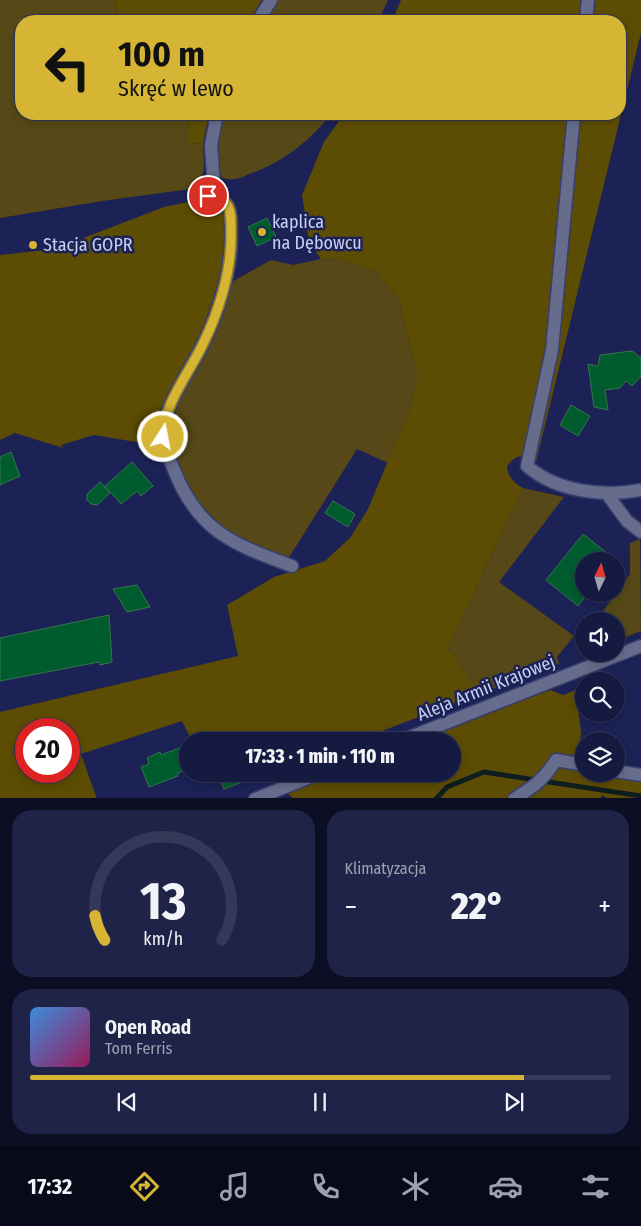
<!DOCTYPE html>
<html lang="pl">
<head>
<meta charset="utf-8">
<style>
  :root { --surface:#151a40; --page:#1e2347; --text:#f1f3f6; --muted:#9da1b1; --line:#343859; --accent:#d6b534 }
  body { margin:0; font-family:"Fira Sans Condensed",sans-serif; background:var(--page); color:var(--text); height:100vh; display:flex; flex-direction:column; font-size:19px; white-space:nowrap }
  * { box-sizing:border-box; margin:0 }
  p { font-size:16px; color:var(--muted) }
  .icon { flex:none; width:28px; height:28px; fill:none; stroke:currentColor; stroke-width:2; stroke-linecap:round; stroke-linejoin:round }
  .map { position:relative; height:798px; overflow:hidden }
  .drawer { display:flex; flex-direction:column; gap:12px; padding:12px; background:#0c0e23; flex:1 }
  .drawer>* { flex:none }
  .banner { position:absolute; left:15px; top:15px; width:611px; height:105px; border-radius:20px; box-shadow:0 2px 8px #0003,0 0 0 1px var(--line); background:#d6b534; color:#111; overflow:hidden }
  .needle { width:32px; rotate:5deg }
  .buttons { position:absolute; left:575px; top:552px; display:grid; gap:10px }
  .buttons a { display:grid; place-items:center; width:50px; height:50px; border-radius:50%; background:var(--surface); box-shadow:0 2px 8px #0003,0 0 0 1px var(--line); font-size:25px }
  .speed { position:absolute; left:15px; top:718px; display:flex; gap:10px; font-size:25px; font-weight:700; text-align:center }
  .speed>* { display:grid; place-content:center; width:65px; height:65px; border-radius:50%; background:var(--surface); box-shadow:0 2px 8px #0003,0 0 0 1px var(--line); line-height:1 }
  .speed .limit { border:8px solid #d22; background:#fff; color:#111 }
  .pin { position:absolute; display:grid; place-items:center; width:42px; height:42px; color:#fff; margin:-21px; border:2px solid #fff; border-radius:50%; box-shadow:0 1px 5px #0007 }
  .me { position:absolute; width:55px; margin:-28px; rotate:11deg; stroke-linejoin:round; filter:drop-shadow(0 0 4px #0008) }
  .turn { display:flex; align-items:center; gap:18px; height:105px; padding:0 20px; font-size:22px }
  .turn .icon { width:65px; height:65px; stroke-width:2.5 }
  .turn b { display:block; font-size:35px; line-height:42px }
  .big { font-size:38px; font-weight:800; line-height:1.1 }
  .drawer .widget { flex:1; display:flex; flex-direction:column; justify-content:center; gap:8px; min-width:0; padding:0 18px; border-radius:20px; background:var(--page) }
  .drawer .dial { align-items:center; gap:0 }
  .dial svg { height:130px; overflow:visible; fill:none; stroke:var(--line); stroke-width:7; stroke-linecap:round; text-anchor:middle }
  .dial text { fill:var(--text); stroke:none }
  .song { display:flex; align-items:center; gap:15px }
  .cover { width:60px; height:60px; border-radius:8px; background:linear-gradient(135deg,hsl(210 70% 55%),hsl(330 70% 35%)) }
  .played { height:5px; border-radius:2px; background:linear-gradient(90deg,var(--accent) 85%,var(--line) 85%) }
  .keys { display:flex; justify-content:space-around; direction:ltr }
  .heat { display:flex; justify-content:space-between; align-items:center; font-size:28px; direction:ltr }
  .drawer .tiles { flex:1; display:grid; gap:12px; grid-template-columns:1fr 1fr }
  .widget:last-child { grid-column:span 2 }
  .trip { position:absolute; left:179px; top:732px; width:282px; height:50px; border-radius:25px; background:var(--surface); box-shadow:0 2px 8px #0003,0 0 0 1px var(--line); font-weight:800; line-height:50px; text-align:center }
  .dock { display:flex; height:80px; justify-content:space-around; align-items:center; background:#080a1a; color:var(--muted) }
  .dock .icon { width:35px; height:35px }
  .dock .current { color:var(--accent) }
  .dock b { font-size:22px; color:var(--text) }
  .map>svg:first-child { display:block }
</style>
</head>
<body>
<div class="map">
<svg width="641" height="799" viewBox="0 0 641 799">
  <rect width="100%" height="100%" fill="#1c2256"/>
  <path fill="#564917" d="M 0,0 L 115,0 L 118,21 L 21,21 L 21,114 L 189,114 L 186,144 L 203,143 L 204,169 L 200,182 L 190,189 L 102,201 L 0,218 Z
    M 278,0 L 388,0 L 378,21 L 265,21 Z
    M 222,114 L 331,114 C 310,141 282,163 249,174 C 245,176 239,179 234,179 C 231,180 226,179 222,178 L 215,163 Z
    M 321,259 L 344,260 L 376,273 L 399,299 L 417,376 L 410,408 L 388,463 L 357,449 L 288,559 L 264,551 L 226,530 L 192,497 L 167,440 L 169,420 L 208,349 L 221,317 L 230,283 L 271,260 L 293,265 Z
    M 523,488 L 564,497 L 499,582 L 574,636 L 557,657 L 559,664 L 481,693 L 448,648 Z
    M 640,539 L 641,631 L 616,641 L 616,621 L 596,621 L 630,574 L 630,543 Z"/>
  <path fill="#5d4c03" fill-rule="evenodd" d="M 115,0 L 262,0 L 249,21 L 118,21 Z
    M 401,0 L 641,0 L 641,33 L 536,462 C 521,456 519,452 507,466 C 508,477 513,482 523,488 L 448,648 L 481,693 L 356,741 L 192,741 L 182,721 L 81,754 L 97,799 L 0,798 L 0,712 L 238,656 L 227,605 L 274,577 L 325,561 L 350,538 L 368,509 L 410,408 L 417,376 L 399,299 L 376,273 L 344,260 L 321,259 L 309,242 L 302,195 L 324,142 L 344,114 L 620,114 L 620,21 L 392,21 ZM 26,729 L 69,729 L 69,771 L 26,771 Z
    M 189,114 L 209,114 L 203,143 L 186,144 Z
    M 188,202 L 194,211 L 209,213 L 217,204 L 226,207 L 226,255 L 213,299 L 200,336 L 158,422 L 156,438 L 136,442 L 94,435 L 61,445 L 63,448 L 15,433 L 0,440 L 0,255 L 55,249 L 164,207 Z
    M 550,690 L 563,695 L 576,690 L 581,733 L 578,761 L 554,756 L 545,771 L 512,796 L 505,799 L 294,799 L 287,793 L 337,774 L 452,774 L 452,741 L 419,741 Z
    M 558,765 L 584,769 L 584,774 L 609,774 L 641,780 L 641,798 L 606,798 L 603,795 L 599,799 L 525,799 C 539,789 551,780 558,765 Z"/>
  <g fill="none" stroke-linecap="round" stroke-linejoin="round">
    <path stroke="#0e1d20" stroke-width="5" d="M 436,799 L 447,787 L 484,772 L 641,796"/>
  </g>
  <path fill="#005c2f" stroke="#35764d" d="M 267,218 L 276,237 L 257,246 L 248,227 Z
    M 632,351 L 641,358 L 641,376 L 632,386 L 626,381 L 620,388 L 605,390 L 608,410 L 594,407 L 588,364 L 598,366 L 600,355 Z
    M 571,405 L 590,416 L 578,436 L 560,425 Z
    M 11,452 L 20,476 L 0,485 L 0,457 Z
    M 132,462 L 153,486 L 141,496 L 137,491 L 121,504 L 105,486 Z
    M 100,482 L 110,493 L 97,505 L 91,504 L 87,500 L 87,494 Z
    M 333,501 L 355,514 L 348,527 L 325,513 Z
    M 583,534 L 617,561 L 584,561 L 584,598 L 578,606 L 546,580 Z
    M 137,585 L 150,607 L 127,612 L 113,589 Z
    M 109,615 L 112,662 L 100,665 L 99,662 L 0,681 L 0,638 Z
    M 182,747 L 188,760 L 188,768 L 177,774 L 178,776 L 149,787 L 141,767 L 149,764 L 147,758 L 160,752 L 161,755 Z
    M 218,774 L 261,774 L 261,775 L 224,789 Z"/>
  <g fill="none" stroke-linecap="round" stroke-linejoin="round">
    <defs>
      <path id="minor" d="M 258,21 L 271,0
        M 586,21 L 588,0
        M 574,114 L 552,350 L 527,466 C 557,492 604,497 641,490
        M 214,187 L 211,145 L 217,114
        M 208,196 C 231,199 231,210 231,231 C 232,270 219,313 201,348 C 190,369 165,407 163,430 C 163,444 169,458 174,470 C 198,532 235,545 292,566
        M 607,494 L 627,521 L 641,532
        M 400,741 L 641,646
        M 616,771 L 641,775
        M 255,799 L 318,774
        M 514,799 C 533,787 544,780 556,760 L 584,765"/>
    </defs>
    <use href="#minor" stroke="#383e6f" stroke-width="15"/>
    <use href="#minor" stroke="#666d8c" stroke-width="12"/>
  </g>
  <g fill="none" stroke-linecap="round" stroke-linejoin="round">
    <defs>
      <path id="route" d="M 163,437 C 163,405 188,375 202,346 C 219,312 232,270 231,232 C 231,211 232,199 208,196"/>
    </defs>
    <use href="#route" stroke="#8b7622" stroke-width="12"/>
    <use href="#route" stroke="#d6b534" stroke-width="9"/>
  </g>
  <g fill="#d6b534" stroke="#1c2256" stroke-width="2">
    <circle cx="262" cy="232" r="5"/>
    <circle cx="33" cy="245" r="5"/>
  </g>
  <g text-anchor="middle" stroke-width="5" stroke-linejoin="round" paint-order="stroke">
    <g font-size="18" fill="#c8d0f1" stroke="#1c2256" text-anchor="start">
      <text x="272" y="228">kaplica<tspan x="272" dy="21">na Dębowcu</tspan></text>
      <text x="43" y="251">Stacja GOPR</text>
    </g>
    <g font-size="18" fill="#c8d0f1" stroke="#1c2256">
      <text transform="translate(486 688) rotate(-22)" y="6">Aleja Armii Krajowej</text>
    </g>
  </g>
</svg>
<div class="buttons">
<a><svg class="needle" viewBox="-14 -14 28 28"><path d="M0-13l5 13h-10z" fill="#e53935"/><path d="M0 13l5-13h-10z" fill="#9da1b1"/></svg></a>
<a><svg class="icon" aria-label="sound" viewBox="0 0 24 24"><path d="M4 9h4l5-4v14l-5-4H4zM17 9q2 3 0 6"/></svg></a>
<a><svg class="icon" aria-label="search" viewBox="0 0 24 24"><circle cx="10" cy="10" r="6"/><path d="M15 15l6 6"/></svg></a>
<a><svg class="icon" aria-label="layers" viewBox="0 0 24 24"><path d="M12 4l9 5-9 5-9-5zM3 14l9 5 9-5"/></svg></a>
</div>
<div class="speed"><div class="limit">20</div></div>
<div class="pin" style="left:208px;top:196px;background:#d93025"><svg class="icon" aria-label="arrive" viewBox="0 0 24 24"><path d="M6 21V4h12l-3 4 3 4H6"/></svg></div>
<svg class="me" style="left:163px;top:437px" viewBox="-20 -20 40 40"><circle r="17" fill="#d6b534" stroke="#fff" stroke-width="3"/><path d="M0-11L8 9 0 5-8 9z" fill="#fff"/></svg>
<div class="trip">17:33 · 1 min · 110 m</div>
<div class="banner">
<div class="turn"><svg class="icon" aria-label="left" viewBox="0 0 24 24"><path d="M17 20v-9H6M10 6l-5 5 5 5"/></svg><div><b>100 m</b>Skręć w lewo</div></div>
</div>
</div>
<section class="drawer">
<div class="tiles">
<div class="widget dial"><svg viewBox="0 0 100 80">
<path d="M14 69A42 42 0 1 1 86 69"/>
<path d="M14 69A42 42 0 0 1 8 54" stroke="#d6b534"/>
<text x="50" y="56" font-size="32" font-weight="700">13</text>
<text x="50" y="72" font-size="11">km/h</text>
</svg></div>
<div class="widget"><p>Klimatyzacja</p>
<div class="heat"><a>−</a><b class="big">22°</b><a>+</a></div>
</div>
<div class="widget">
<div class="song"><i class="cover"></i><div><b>Open Road</b><p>Tom Ferris</p></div></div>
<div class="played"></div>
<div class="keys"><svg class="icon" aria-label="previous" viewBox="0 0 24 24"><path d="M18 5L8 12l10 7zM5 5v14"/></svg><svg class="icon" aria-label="pause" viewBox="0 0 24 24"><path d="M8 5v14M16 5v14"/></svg><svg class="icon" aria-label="next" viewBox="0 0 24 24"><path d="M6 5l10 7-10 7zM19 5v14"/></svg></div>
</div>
</div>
</section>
<nav class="dock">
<b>17:32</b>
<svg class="icon current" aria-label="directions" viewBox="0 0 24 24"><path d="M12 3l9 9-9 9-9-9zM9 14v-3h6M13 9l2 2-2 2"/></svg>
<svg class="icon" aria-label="music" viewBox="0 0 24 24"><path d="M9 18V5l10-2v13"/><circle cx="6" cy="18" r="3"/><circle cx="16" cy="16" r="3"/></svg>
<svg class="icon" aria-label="phone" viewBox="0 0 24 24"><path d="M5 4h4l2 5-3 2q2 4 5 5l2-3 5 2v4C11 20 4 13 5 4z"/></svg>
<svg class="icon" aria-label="climate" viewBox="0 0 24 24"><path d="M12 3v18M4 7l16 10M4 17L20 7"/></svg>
<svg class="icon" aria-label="car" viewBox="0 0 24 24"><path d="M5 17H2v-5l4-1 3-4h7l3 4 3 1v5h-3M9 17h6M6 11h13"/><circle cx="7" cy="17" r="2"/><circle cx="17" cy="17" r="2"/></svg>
<svg class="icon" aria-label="filters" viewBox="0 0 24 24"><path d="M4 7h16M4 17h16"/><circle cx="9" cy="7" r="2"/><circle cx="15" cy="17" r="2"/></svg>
</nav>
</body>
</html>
